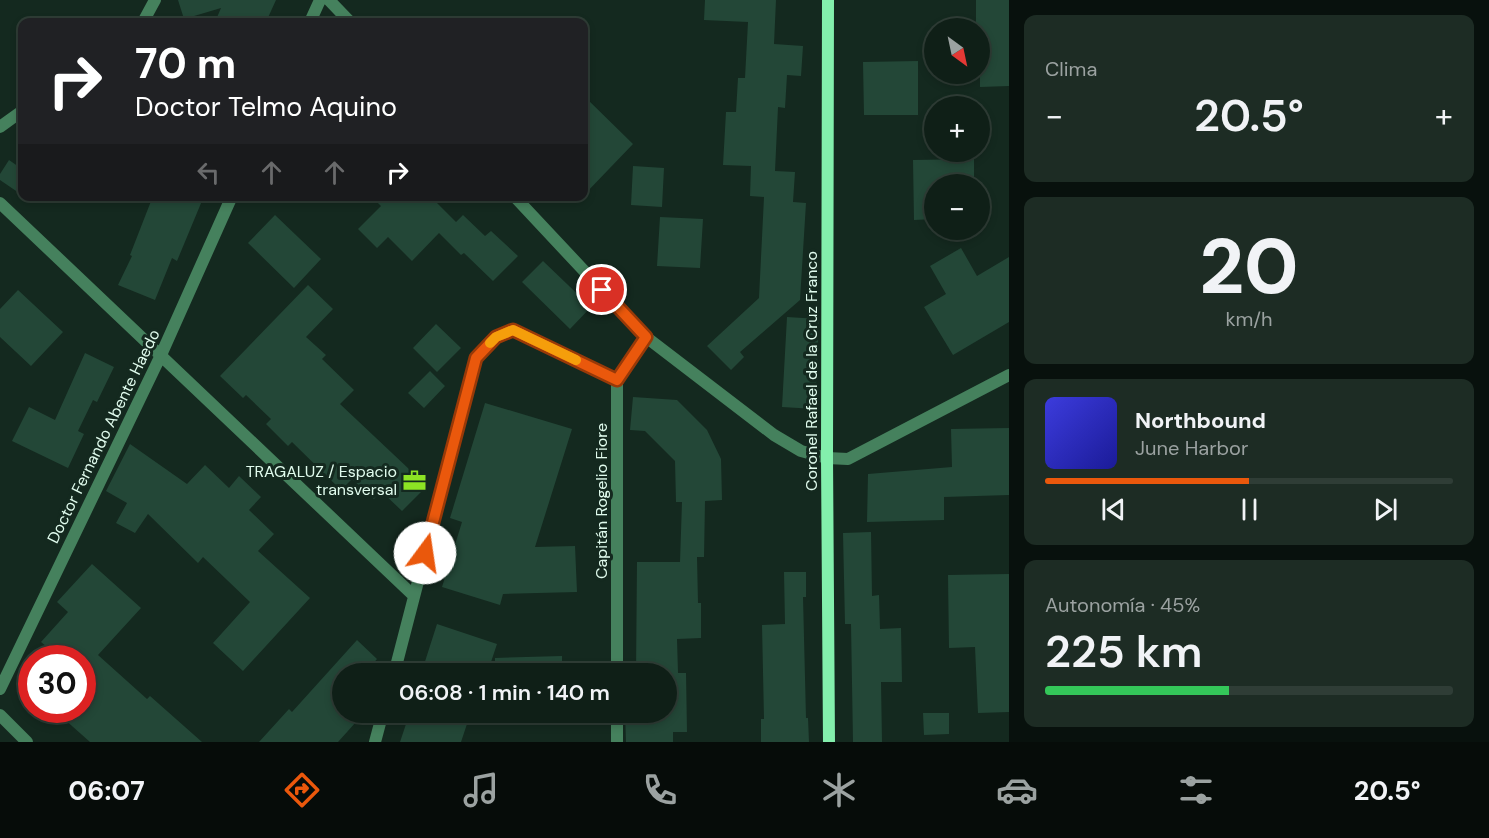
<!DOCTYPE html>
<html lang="es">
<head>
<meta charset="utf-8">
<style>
  :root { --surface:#0f1f17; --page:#1d2c24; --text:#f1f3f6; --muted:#9ba2a1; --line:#2f3d36; --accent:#ea580c }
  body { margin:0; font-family:"DM Sans",sans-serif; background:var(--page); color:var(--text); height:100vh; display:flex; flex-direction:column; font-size:22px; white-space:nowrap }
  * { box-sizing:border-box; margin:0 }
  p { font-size:20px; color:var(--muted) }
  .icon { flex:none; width:33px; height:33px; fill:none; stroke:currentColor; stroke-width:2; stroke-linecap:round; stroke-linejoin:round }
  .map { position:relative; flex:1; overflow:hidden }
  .side { display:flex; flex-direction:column; gap:15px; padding:15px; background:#08110d; width:480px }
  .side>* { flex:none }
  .top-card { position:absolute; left:18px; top:18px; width:570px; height:183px; border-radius:12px; box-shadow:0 3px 9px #0003,0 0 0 2px var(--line); background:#202124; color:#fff; overflow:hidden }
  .needle { width:39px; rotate:147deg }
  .controls { position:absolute; left:924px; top:18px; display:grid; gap:12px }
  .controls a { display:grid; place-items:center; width:66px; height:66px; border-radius:50%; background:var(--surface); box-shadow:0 3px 9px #0003,0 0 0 2px var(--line); font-size:30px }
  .speed { position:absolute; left:18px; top:645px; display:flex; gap:12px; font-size:30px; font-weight:700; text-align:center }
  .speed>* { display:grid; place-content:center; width:78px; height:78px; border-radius:50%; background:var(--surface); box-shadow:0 3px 9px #0003,0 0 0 2px var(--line); line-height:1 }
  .speed .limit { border:9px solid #d22; background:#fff; color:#111 }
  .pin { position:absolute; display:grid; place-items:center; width:51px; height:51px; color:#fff; margin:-26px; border:3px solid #fff; border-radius:50%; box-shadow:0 2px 6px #0007 }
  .me { position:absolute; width:66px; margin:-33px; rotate:14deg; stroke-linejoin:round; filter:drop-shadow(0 0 4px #0008) }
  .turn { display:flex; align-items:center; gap:21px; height:126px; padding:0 18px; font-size:27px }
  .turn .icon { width:78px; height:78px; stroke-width:2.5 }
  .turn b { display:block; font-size:42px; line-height:51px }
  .lanes { display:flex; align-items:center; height:57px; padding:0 18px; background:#0003; justify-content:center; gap:30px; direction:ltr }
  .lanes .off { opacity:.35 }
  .big { font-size:45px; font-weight:600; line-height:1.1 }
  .side .widget { flex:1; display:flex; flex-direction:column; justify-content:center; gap:9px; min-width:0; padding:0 21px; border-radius:12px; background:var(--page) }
  .side .dial { align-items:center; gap:0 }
  .dial b { font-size:78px; line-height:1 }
  .song { display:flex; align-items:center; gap:18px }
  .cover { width:72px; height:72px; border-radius:9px; background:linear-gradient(135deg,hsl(240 70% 55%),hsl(240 70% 35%)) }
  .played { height:6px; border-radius:3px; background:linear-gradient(90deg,var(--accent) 50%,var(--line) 50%) }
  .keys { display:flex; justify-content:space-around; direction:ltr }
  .heat { display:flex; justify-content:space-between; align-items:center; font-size:33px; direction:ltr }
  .charge { height:9px; border-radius:4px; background:linear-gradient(90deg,#34c759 45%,var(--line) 0) }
  .trip { position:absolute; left:332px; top:663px; width:345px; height:60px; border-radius:30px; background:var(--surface); box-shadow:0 3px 9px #0003,0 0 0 2px var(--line); font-weight:600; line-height:60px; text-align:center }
  .menu { display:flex; height:96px; justify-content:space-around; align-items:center; background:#060c09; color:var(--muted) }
  .menu .icon { width:42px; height:42px }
  .menu .current { color:var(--accent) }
  .menu b { font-size:27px; color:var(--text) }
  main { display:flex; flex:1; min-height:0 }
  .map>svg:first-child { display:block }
</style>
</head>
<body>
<main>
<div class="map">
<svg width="1009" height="742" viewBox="0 0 1009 742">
  <rect width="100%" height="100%" fill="#14291f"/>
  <path fill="#234737" d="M 178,0 L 276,0 L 266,22 L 215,22 L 221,8 L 184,19 Z
    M 705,0 L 776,0 L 774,44 L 803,46 L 801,76 L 787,75 L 785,108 L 778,107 L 775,171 L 795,172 L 793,202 L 806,203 L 800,300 L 740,352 L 744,357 L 731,370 L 707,346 L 759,298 L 764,197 L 750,196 L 751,166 L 723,165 L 726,112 L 736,112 L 738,78 L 745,78 L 748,22 L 704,20 Z
    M 976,0 L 1009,0 L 1009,86 L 980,87 L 980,28 L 976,28 Z
    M 918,61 L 918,115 L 864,115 L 863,62 Z
    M 584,96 L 633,144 L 584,195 Z
    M 974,159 L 974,184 L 934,184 L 934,219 L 914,220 L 913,160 Z
    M 9,160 L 22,169 L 22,195 L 0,180 L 0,174 Z
    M 633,166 L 664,168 L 662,207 L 631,205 Z
    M 153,196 L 204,196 L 177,261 L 172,258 L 155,300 L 118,285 L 132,256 L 130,255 Z
    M 371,196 L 430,196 L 456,222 L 463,215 L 485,236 L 491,231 L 518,256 L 493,281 L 464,253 L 461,255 L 439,233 L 412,261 L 388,237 L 377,248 L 358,229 L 381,206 Z
    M 275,215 L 321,259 L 294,288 L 248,243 Z
    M 660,217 L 703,219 L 700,268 L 657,266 Z
    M 961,248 L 977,276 L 1009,257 L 1009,322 L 953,355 L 924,307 L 946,294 L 930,266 Z
    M 543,261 L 591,307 L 570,329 L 522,282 Z
    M 308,285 L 333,309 L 306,337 L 326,355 L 322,359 L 354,390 L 340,404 L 427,486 L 402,511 L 381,491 L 374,499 L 352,479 L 341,490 L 292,442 L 288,446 L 266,424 L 271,419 L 246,395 L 243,398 L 220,376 Z
    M 18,290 L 63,332 L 31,366 L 0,337 L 0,309 Z
    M 787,317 L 819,319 L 815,409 L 782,407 Z
    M 436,324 L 461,348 L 437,372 L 413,348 Z
    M 85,353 L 114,367 L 97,402 L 93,400 L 78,431 L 84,434 L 68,468 L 12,441 L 29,407 L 55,420 Z
    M 430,371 L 445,386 L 424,408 L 408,393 Z
    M 633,397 L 677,400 L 707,430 L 721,459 L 722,500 L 705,501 L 704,557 L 697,557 L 698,603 L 701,603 L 701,638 L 677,639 L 678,673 L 686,673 L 687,732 L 673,732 L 673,742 L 626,742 L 625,712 L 666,712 L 666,674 L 636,674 L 637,562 L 680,562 L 682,502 L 676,502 L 675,461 L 645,431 L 630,430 Z
    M 485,403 L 572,429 L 535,547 L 575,546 L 577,592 L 503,594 L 500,605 L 442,587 L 462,522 L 450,518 Z
    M 1009,428 L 1009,495 L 944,497 L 944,520 L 867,522 L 868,474 L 952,467 L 951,429 Z
    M 130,444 L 187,484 L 205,465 L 229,488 L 239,476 L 261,497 L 249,510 L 274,534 L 258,551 L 310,598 L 243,671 L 213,643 L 250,602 L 203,557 L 198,563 L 148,514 L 135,533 L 116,523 L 127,503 L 106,491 Z
    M 871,532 L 872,596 L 879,595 L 880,629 L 901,628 L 902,682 L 881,682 L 882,742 L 853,742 L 851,624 L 845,624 L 843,533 Z
    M 92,564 L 141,608 L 98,655 L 147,699 L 150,696 L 202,742 L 90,742 L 54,710 L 82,710 L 82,658 L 60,658 L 41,642 L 68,612 L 57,602 Z
    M 784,572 L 806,572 L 806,597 L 803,597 L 806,718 L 808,718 L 809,742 L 761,742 L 761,719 L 764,719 L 762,625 L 785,624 Z
    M 1009,574 L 1009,712 L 978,713 L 975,647 L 949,648 L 948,575 Z
    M 437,624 L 497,644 L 487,674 L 421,674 Z
    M 357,640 L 377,659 L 364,674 L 342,674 L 342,712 L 365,712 L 338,742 L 259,742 L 289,709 L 292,712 Z
    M 562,656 L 562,674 L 495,674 L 495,658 Z
    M 410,712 L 471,712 L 461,742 L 400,742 Z
    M 923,713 L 949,713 L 949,734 L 924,735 Z"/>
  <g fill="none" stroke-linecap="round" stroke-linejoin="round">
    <path stroke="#45815d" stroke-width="12" d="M 329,0 L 350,22
      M 143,22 L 155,0
      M 310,22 L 320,0
      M 0,127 L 22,111
      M 514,196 L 646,337 L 774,435 L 801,451 L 827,458 L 848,459 L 1009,375
      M 0,203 L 414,596
      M 394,674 L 476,358 L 496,337 L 513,330 L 617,380
      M 617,674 L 617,380 L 646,337
      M 0,689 L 161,355 L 232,196
      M 0,715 L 27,742
      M 375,742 L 383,712
      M 617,742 L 617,712"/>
    <path stroke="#83efac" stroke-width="12" d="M 828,0 L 827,458 L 829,742"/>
  </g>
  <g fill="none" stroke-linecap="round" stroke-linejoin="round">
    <defs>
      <path id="route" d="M 425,553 L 476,358 L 496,337 L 513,330 L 617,380 L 646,337 L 602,290"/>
    </defs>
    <use href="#route" stroke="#983908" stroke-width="15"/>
    <use href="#route" stroke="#ea580c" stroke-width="10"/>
    <path stroke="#f59e0b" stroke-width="10" d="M 490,343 L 496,337 L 513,330 L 576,360"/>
  </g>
  <defs>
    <symbol id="office-bare" viewBox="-9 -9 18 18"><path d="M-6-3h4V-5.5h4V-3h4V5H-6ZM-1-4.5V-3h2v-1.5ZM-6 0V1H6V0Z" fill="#8ce324" stroke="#14291f" stroke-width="2.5" paint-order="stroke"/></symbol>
  </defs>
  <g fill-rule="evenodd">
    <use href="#office-bare" x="398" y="464" width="33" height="33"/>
  </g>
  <g text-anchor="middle" stroke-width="6" stroke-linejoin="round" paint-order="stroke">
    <g font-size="16" fill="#e0fbed" stroke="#14291f">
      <text transform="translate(811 371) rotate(-90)" y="6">Coronel Rafael de la Cruz Franco</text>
      <text transform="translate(103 436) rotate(-64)" y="6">Doctor Fernando Abente Haedo</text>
      <text transform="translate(601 501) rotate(-90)" y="6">Capitán Rogelio Fiore</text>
    </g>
    <g font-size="16" fill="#e0fbed" stroke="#14291f" text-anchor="end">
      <text x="397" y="477">TRAGALUZ / Espacio<tspan x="397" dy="18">transversal</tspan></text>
    </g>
  </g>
</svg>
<div class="controls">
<a><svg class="needle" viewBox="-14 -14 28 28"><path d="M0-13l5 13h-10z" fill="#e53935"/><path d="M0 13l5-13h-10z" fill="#9ba2a1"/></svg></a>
<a>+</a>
<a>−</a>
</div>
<div class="speed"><div class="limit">30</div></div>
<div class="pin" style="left:602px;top:290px;background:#d93025"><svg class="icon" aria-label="arrive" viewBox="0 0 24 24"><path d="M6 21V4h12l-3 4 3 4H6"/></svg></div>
<svg class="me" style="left:425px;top:553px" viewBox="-20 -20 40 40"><circle r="19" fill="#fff"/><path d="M0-13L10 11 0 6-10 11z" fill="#ea580c"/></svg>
<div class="trip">06:08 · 1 min · 140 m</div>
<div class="top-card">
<div class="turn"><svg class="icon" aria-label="right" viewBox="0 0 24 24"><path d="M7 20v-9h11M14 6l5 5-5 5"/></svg><div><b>70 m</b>Doctor Telmo Aquino</div></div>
<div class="lanes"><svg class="icon off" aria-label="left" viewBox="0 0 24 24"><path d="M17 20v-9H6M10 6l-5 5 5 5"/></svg><svg class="icon off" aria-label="ahead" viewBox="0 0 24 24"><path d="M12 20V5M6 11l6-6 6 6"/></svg><svg class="icon off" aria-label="ahead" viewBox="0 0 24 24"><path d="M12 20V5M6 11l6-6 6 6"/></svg><svg class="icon" aria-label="right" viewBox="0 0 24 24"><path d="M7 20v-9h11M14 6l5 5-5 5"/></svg></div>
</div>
</div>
<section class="side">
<div class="widget"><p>Clima</p>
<div class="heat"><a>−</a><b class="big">20.5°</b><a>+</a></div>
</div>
<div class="widget dial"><b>20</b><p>km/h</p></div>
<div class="widget">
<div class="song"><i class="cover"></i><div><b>Northbound</b><p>June Harbor</p></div></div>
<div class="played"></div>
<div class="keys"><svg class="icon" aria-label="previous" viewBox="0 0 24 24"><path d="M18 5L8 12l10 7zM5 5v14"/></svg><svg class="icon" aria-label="pause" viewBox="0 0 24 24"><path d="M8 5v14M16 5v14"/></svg><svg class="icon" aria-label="next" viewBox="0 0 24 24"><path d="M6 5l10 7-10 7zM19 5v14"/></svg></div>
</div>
<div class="widget"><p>Autonomía · 45%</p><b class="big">225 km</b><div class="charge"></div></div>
</section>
</main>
<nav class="menu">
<b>06:07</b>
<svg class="icon current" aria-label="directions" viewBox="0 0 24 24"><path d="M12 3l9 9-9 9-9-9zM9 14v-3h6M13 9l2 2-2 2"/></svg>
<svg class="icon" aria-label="music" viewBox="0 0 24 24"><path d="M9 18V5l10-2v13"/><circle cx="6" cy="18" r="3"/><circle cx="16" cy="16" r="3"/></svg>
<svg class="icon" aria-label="phone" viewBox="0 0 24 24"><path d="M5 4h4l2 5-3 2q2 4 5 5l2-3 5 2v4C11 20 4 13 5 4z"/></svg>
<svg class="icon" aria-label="climate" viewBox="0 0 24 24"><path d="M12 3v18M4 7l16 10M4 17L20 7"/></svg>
<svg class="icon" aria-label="car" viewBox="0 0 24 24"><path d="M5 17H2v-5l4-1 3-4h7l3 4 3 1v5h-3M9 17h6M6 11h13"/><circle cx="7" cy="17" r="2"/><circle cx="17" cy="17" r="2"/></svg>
<svg class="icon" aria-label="filters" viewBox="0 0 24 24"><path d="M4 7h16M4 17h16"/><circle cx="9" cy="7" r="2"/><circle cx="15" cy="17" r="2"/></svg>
<b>20.5°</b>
</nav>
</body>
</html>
